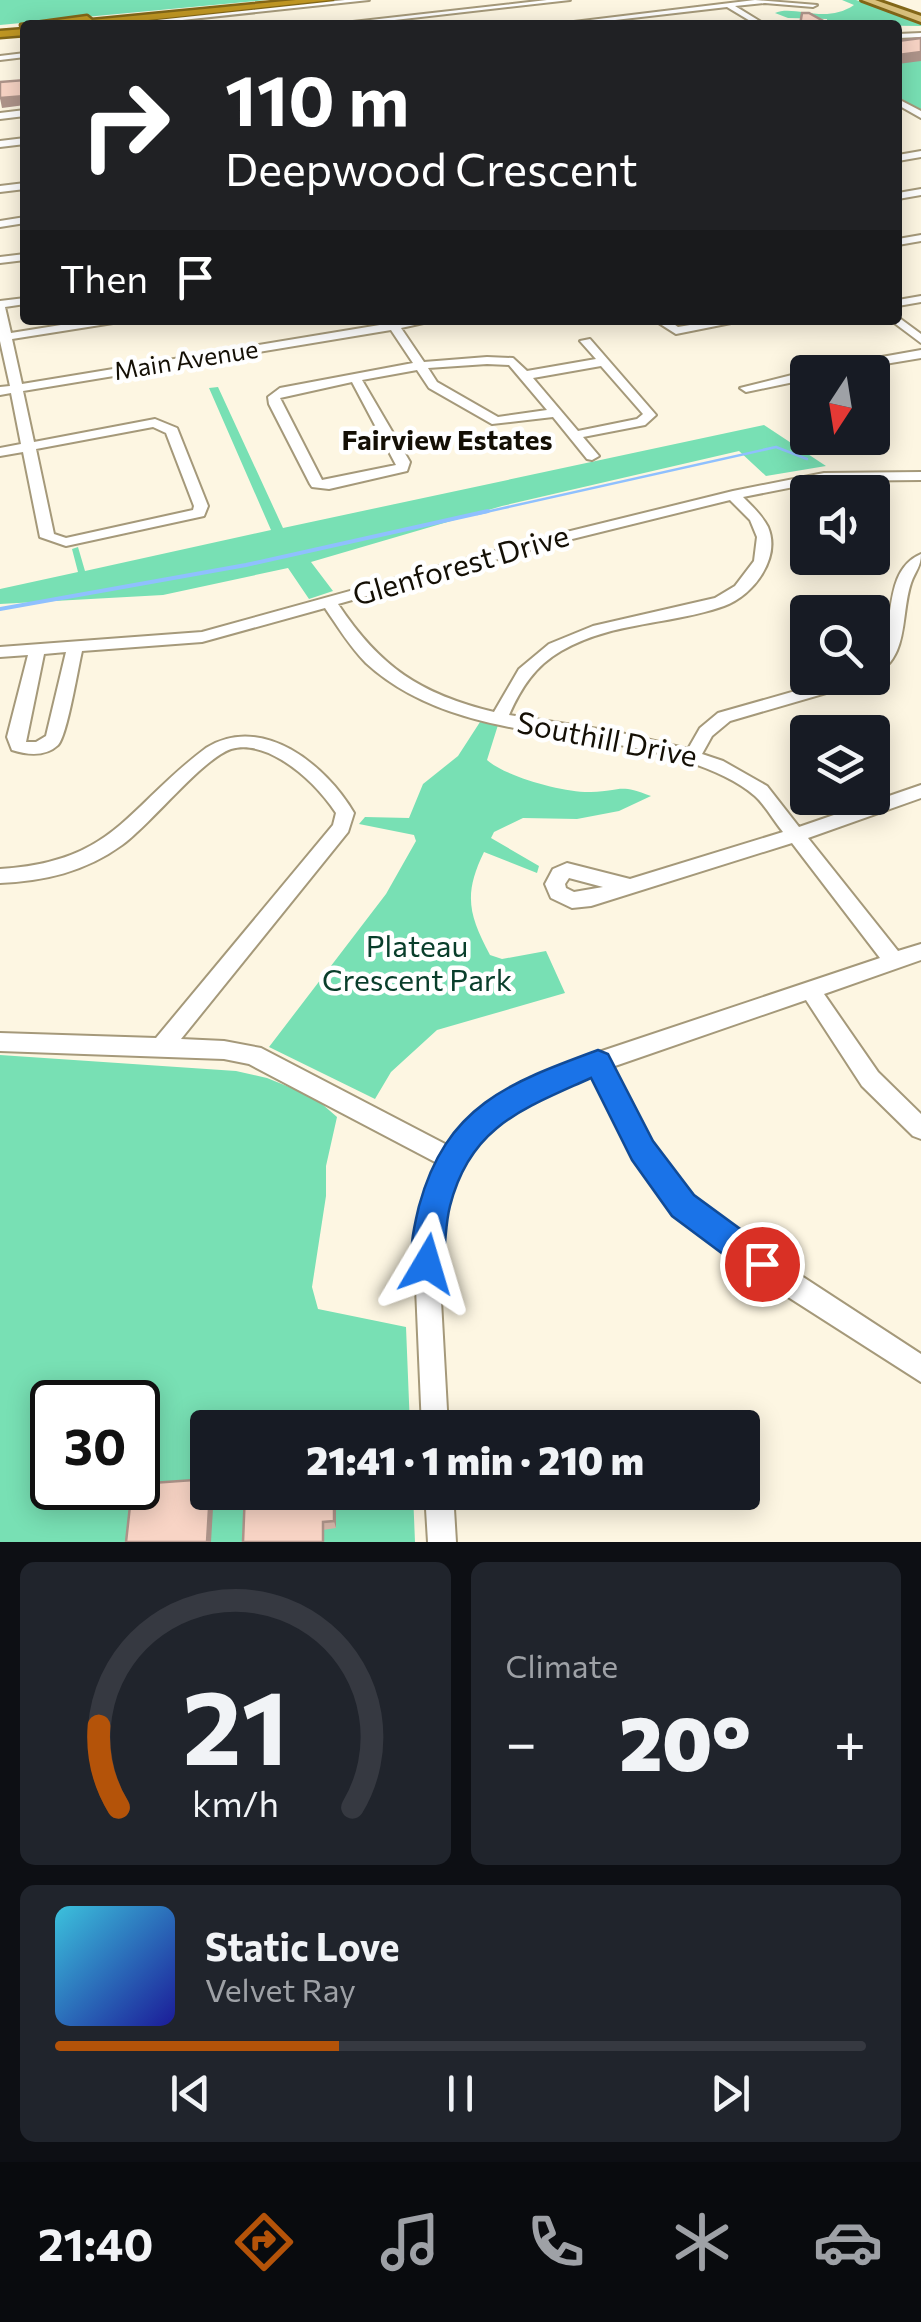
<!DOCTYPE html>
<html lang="en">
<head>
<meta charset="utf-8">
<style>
  :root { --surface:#171b24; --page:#20242c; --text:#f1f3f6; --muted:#9ea1a6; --line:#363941; --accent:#b45309 }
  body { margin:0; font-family:Commissioner,sans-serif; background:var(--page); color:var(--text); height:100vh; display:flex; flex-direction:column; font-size:38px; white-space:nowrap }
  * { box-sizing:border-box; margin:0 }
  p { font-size:32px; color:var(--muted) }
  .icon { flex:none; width:55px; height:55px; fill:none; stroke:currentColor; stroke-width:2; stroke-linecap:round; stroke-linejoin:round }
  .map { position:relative; height:1542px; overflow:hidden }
  .side { display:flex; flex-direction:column; gap:20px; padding:20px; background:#0d0f14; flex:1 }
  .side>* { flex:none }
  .banner { position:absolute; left:20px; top:20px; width:882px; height:305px; border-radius:10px; box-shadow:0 5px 25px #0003; background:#202124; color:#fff; overflow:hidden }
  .needle { width:65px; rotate:192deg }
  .tools { position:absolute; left:790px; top:355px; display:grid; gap:20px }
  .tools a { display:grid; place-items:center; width:100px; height:100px; border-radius:10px; background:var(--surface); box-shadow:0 5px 25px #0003; font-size:50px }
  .speed { position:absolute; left:30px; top:1380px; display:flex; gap:20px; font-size:50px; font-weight:700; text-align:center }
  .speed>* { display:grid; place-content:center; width:130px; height:130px; border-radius:50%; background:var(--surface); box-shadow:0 5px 25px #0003; line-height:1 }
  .speed .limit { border:5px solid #111; border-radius:15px; background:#fff; color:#111 }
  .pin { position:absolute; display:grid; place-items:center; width:85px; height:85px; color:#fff; margin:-42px; border:5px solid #fff; border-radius:50%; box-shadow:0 2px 10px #0007 }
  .me { position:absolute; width:110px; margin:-55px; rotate:7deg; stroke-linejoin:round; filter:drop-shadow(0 0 8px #0008) }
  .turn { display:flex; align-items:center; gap:35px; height:210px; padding:0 40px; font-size:45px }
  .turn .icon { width:130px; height:130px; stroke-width:2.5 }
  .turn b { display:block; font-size:70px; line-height:85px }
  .then { display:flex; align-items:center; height:95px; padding:0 40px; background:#0003; gap:20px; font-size:38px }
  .big { font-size:75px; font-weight:800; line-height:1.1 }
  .side .tile { flex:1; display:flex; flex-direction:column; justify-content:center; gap:15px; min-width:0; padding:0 35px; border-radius:15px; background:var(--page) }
  .side .dial { align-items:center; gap:0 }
  .dial svg { height:260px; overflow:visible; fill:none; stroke:var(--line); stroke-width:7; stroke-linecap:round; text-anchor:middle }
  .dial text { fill:var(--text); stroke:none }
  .song { display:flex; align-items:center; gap:30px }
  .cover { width:120px; height:120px; border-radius:15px; background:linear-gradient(135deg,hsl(190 70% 55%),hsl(240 70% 35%)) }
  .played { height:10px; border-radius:5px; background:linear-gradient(90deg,var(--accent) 35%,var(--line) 35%) }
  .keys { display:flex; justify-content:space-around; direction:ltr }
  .heat { display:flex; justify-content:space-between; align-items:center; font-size:55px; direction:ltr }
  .side .tiles { flex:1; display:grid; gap:20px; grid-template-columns:1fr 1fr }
  .tile:last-child { grid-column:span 2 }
  .trip { position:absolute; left:190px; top:1410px; width:570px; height:100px; border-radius:10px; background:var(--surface); box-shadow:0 5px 25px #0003; font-weight:800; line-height:100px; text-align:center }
  .dock { display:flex; height:160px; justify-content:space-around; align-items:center; background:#090b0e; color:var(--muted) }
  .dock .icon { width:70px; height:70px }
  .dock .on { color:var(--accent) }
  .dock b { font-size:45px; color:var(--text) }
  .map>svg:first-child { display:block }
</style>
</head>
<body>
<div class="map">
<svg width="921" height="1542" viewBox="0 0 921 1542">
  <rect width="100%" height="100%" fill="#fdf6e2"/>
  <path fill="#78e0b4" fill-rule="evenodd" d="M 0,0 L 266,0 L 0,25 Z
    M 842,0 L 856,0 L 921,21 L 921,26 L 827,25 L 827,19 L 788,18 L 775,13 C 794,4 825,25 854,5 Z
    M 921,37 L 921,110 L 898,97 L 898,39 Z
    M 218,387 L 283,528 L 764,425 L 826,466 L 766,476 L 739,451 L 502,506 L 311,562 L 333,591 L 309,599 L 288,568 L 163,595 L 0,604 L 0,589 L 78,572 L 72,549 L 78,547 L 85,571 L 271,530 L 209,388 Z
    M 480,722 L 498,725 L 487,760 C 506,777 565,793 591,792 C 622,791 618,783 651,796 L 619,811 L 577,819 L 523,818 L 494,832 L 491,838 L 539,866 L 537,873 L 484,852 C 463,895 469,915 490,955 L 502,959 L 546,951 L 565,993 L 437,1030 L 391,1072 L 375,1099 L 269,1047 L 386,894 L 416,841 L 414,835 L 359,824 L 365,817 L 409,818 L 423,784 L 458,756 Z
    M 0,1055 L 236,1071 L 267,1078 L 314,1097 L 337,1117 L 326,1166 L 326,1196 L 312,1287 L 318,1309 L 406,1327 L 410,1427 L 208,1428 L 208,1492 L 413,1493 L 415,1542 L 0,1542 ZM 52,1402 L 138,1402 L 138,1488 L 52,1488 Z"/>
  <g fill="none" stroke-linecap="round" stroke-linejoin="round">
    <path stroke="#8fc0fe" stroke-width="2.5" d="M 477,514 L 776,447 L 807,459"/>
    <path stroke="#8fc0fe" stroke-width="4" d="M 0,609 L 246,565 L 488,511"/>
    <defs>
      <path id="minor" d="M 345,0 L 369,0 L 136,25 L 110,25 Z
        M 547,0 L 570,0 L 351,25 L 326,25 Z
        M 755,0 L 817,5 L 813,7 L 765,3 L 735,6 L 766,25 L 757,25 L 727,7 L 572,25 L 549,25 Z
        M 921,33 L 921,37 L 898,38 L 898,34 Z
        M 25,53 L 25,57 L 0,60 L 0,56 Z
        M 898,99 L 921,111 L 921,118 L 898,105 Z
        M 25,110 L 25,116 L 0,119 L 0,113 Z
        M 25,138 L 25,144 L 0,147 L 0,141 Z
        M 921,151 L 921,157 L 898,161 L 898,155 Z
        M 25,183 L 25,189 L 0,192 L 0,186 Z
        M 921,189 L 921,195 L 898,199 L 898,193 Z
        M 25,217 L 25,223 L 0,227 L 0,221 Z
        M 921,235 L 921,241 L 898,245 L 898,239 Z
        M 25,254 L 25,260 L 0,263 L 0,257 Z
        M 921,296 L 921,302 L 898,306 L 898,300 Z
        M 25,298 L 25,304 L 5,307 L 11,333 L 92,320 L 119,320 L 113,323 L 12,339 L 22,384 L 410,320 L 437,320 L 401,328 L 424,362 L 487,357 L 513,358 L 527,371 L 596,359 L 580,341 L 590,339 L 656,415 L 645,425 L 583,437 L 599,456 L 592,460 L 587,459 L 553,417 L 492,424 L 429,388 L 417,370 L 362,380 L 410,462 L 407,471 L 329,489 L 312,487 L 310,484 L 269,404 L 268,397 L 280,388 L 413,363 L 391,330 L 23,391 L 34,442 L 155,419 L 177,428 L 208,506 L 204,516 L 66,546 L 40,537 L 23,452 L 0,456 L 0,448 L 21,444 L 11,393 L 0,395 L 0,387 L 10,386 L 0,341 L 0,301 ZM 487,364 L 509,365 L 547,410 L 498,417 L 437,382 L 428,368 ZM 601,366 L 643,414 L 637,419 L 578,431 L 533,378 ZM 352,382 L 396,465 L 322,480 L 280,398 ZM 153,427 L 166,433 L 194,506 L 193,510 L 66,538 L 54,534 L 36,449 Z
        M 898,317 L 921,334 L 921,343 L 893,322 L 891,320 L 898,320 Z
        M 654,320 L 668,320 L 678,327 L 720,320 L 746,320 L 676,334 Z
        M 921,350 L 921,358 L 837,372 L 814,372 L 820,368 Z
        M 808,371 L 812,372 L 808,372 L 808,379 L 746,392 L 740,388 Z
        M 921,472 L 921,480 L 824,481 L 743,497 C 752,506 762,515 768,527 C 781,558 754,595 724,606 C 671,625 613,621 561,651 C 535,666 521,688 509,715 L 617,732 L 688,749 L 700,728 L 718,713 L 841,678 L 866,678 L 864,682 L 730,721 L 712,736 L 702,754 L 723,761 L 767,786 L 799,827 L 921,785 L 921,798 L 808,838 L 898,951 L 921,944 L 921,960 L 824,994 L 878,1072 L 921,1114 L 921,1139 L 913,1136 L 862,1086 L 806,1000 L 612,1067 L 651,1143 L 691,1197 L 803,1277 L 921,1354 L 921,1382 L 785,1295 L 675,1213 L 635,1157 L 593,1074 L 512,1111 L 482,1136 L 460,1164 L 441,1225 L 439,1264 L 448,1428 L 422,1428 L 415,1264 L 417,1225 L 437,1163 L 249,1064 L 224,1059 L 0,1051 L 0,1033 L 156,1038 L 333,825 L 336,813 C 322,792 303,773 282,760 C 267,751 249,744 231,749 C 202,759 152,823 122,845 C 85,872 44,881 0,883 L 0,869 C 115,862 126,808 206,748 C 262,713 326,765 354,813 L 348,832 L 181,1039 L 224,1041 L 261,1048 L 447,1145 L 466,1122 L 496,1097 L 590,1055 L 880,958 L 792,843 L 591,906 L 572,908 L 551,898 L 545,884 L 553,869 L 567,863 L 630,879 L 783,832 C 774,821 765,805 755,796 C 726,771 677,757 641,749 C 549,730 440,731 366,663 C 350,647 338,627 325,608 L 202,642 L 82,651 C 78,668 67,736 58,745 C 45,757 28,755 12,750 L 7,737 L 28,655 L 0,657 L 0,647 L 202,632 L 538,539 L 733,491 L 824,473 ZM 730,500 L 750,520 L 757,537 L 754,561 L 735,586 L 715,598 L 593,626 L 549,644 L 519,669 L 494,712 C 420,694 380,667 338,604 L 548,545 ZM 66,652 L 46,736 L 36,742 L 26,742 L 44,654 ZM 569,878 L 603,887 L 574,892 L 566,888 L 565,884 Z
        M 921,554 C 921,567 915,571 911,583 C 900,616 910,659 872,676 C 872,661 881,655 885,640 C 893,610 888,568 921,554 Z
        M 425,1492 L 453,1492 L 456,1542 L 428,1542 Z"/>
      <path id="major" d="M 862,0 L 875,0 L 921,16 L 921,22 Z"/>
      <path id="highway" d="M 296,0 L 332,0 L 102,25 L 21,25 L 87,16 L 92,20 Z
        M 25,29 L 25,35 L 0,37 L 0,31 Z"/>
    </defs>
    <use href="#minor" stroke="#a5997a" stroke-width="4"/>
    <use href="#major" stroke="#836718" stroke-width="6"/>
    <use href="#highway" stroke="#836718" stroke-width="5"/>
    <use href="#minor" fill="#fff" fill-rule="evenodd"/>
    <use href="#major" fill="#d9c07b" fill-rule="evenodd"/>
    <use href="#highway" fill="#bf9623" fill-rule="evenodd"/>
  </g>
  <path fill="#d5b6a9" d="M 336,1492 L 336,1528 L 243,1542 Z"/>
  <path fill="#ae948a" d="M 921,52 L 921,61 L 898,64 L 898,55 Z
    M 25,96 L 25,105 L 2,108 L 0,98 Z
    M 210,1492 L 214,1492 L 211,1542 L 207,1542 Z
    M 334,1492 L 336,1492 L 336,1528 L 334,1521 Z"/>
  <path fill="#f8d4c5" stroke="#ae948a" stroke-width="2.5" d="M 802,13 L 809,13 L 825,22 L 800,25 Z
    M 921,38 L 921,52 L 898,55 L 898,41 Z
    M 25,80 L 25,96 L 0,98 L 0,82 Z
    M 208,1479 L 208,1492 L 210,1492 L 207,1542 L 126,1542 L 132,1488 L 138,1488 L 138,1484 Z
    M 245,1492 L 334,1492 L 334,1521 L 323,1522 L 323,1542 L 243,1542 Z"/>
  <path fill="#1a73e8" stroke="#114b97" stroke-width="2.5" d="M 598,1050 L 608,1054 L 653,1141 L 694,1195 L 773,1253 L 778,1264 L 773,1275 L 762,1279 L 751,1275 L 672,1216 L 632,1160 L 591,1078 C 523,1109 470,1126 450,1206 C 444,1229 447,1254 438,1275 L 427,1279 L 416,1275 C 407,1254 414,1227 419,1206 C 446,1106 508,1083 598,1050 Z"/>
  <g text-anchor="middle" stroke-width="9" stroke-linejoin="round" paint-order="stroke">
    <g font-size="25" fill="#140f05" stroke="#fff">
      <text transform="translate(186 360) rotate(-9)" y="9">Main Avenue</text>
    </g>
    <g font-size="28" font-weight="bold" fill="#140f05" stroke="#fff">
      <text x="447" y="450">Fairview Estates</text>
    </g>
    <g font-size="30" fill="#140f05" stroke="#fff">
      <text transform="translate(461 566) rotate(-16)" y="10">Glenforest Drive</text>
      <text transform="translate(607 740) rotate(11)" y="10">Southill Drive</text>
    </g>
    <g font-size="30" fill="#093e2b" stroke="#fff">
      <text x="417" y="957">Plateau<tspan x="417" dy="34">Crescent Park</tspan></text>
    </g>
  </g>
</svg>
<div class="tools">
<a><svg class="needle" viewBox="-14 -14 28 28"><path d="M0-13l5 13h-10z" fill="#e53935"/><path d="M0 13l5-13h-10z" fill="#9ea1a6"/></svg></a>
<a><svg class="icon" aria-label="sound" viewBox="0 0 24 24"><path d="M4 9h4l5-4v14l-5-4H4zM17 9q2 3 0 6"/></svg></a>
<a><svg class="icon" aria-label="search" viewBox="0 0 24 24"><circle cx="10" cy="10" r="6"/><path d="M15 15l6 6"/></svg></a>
<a><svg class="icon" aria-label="layers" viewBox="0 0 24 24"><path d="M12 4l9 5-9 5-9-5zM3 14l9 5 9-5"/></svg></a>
</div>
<div class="speed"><div class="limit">30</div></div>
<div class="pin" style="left:762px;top:1264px;background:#d93025"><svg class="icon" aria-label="arrive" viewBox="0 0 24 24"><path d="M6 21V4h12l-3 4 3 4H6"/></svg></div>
<svg class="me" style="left:427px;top:1264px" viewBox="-20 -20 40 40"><path d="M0-17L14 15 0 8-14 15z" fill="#1a73e8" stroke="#fff" stroke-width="4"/></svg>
<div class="trip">21:41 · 1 min · 210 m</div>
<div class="banner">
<div class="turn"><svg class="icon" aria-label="right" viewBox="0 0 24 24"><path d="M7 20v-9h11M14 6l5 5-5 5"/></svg><div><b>110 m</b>Deepwood Crescent</div></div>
<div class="then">Then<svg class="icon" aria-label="arrive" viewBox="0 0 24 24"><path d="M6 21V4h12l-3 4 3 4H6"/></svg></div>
</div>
</div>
<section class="side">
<div class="tiles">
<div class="tile dial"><svg viewBox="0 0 100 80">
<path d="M14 69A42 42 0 1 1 86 69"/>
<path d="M14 69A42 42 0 0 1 8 44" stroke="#b45309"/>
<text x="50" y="56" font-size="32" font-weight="700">21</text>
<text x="50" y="72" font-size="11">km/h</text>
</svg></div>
<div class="tile"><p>Climate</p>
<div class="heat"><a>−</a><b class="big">20°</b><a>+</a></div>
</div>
<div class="tile">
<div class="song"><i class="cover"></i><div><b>Static Love</b><p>Velvet Ray</p></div></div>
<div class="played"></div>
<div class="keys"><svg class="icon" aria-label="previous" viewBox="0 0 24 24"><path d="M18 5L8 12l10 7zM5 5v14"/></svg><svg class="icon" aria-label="pause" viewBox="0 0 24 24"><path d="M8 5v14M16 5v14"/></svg><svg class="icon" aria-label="next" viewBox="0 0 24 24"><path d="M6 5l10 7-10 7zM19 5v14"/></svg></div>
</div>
</div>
</section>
<nav class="dock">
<b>21:40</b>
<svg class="icon on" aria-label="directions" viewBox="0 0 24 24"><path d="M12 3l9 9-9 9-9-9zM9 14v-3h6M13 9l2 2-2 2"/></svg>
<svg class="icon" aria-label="music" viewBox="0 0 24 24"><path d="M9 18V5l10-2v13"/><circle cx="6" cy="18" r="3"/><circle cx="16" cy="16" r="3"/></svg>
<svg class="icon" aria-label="phone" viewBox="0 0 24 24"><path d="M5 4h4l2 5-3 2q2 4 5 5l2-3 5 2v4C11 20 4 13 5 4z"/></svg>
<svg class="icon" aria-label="climate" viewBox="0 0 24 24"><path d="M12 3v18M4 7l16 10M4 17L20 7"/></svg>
<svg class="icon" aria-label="car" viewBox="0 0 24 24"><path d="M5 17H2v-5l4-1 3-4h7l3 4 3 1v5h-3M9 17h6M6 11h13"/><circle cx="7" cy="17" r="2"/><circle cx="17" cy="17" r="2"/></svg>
</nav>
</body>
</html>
